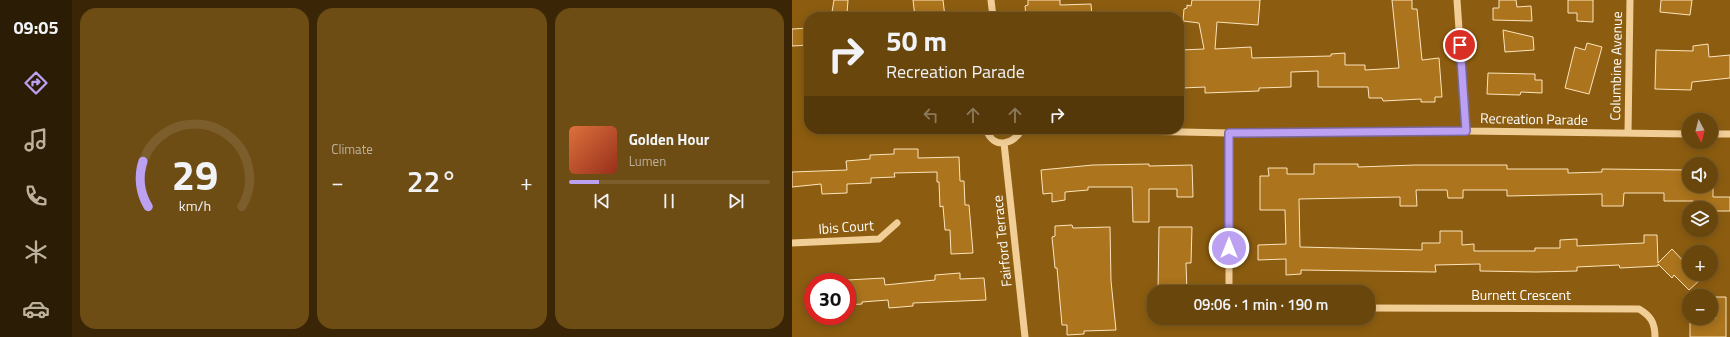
<!DOCTYPE html>
<html lang="en">
<head>
<meta charset="utf-8">
<style>
  :root { --surface:#69460c; --page:#6e4d15; --text:#f1f3f6; --muted:#bdb19d; --line:#7c5e2d; --accent:#bca0f2 }
  body { margin:0; font-family:"Titillium Web",sans-serif; background:var(--page); color:var(--text); height:100vh; display:flex; flex-direction:column; font-size:15px; white-space:nowrap }
  * { box-sizing:border-box; margin:0 }
  p { font-size:13px; color:var(--muted) }
  .icon { flex:none; width:22px; height:22px; fill:none; stroke:currentColor; stroke-width:2; stroke-linecap:round; stroke-linejoin:round }
  .map { position:relative; flex:1; overflow:hidden }
  .panel { display:flex; flex-direction:column; gap:8px; padding:8px; background:#3a2607; width:720px }
  .panel>* { flex:none }
  .guide { position:absolute; left:12px; top:12px; width:380px; height:122px; border-radius:16px; box-shadow:0 2px 10px #0003,0 0 0 1px var(--line); background:#69460c; color:var(--text); overflow:hidden }
  .needle { width:26px; rotate:173deg }
  .buttons { position:absolute; left:890px; top:113px; display:grid; gap:8px }
  .buttons a { display:grid; place-items:center; width:36px; height:36px; border-radius:50%; background:var(--surface); box-shadow:0 2px 10px #0003,0 0 0 1px var(--line); font-size:20px }
  .speed { position:absolute; left:12px; top:273px; display:flex; gap:8px; font-size:20px; font-weight:700; text-align:center }
  .speed>* { display:grid; place-content:center; width:52px; height:52px; border-radius:50%; background:var(--surface); box-shadow:0 2px 10px #0003,0 0 0 1px var(--line); line-height:1 }
  .speed .limit { border:6px solid #d22; background:#fff; color:#111 }
  .pin { position:absolute; display:grid; place-items:center; width:34px; height:34px; color:#fff; margin:-17px; border:2px solid #fff; border-radius:50%; box-shadow:0 1px 4px #0007 }
  .me { position:absolute; width:44px; margin:-22px; rotate:0deg; stroke-linejoin:round; filter:drop-shadow(0 0 3px #0008) }
  .turn { display:flex; align-items:center; gap:14px; height:84px; padding:0 16px; font-size:18px }
  .turn .icon { width:52px; height:52px; stroke-width:2.5 }
  .turn b { display:block; font-size:28px; line-height:34px }
  .lanes { display:flex; align-items:center; height:38px; padding:0 16px; background:#0003; justify-content:center; gap:20px; direction:ltr }
  .lanes .off { opacity:.35 }
  .big { font-size:30px; font-weight:600; line-height:1.1 }
  .panel .tile { flex:1; display:flex; flex-direction:column; justify-content:center; gap:6px; min-width:0; padding:0 14px; border-radius:16px; background:var(--page) }
  .panel .dial { align-items:center; gap:0 }
  .dial svg { height:104px; overflow:visible; fill:none; stroke:var(--line); stroke-width:7; stroke-linecap:round; text-anchor:middle }
  .dial text { fill:var(--text); stroke:none }
  .song { display:flex; align-items:center; gap:12px }
  .cover { width:48px; height:48px; border-radius:6px; background:linear-gradient(135deg,hsl(20 70% 55%),hsl(10 70% 35%)) }
  .played { height:4px; border-radius:2px; background:linear-gradient(90deg,var(--accent) 15%,var(--line) 15%) }
  .keys { display:flex; justify-content:space-around; direction:ltr }
  .heat { display:flex; justify-content:space-between; align-items:center; font-size:22px; direction:ltr }
  .panel .tiles { flex:1; display:grid; gap:8px; grid-template-columns:repeat(3,1fr) }
  .trip { position:absolute; left:355px; top:285px; width:228px; height:40px; border-radius:16px; background:var(--surface); box-shadow:0 2px 10px #0003,0 0 0 1px var(--line); font-weight:600; line-height:40px; text-align:center }
  main { display:flex; flex:1; min-height:0 }
  .menu { display:flex; flex-direction:column; width:72px; justify-content:space-around; align-items:center; background:#2a1c05; color:var(--muted) }
  .menu .icon { width:28px; height:28px }
  .menu .active { color:var(--accent) }
  .menu b { font-size:18px; color:var(--text) }
  .map>svg:first-child { display:block }
</style>
</head>
<body>
<main>
<nav class="menu">
<b>09:05</b>
<svg class="icon active" aria-label="directions" viewBox="0 0 24 24"><path d="M12 3l9 9-9 9-9-9zM9 14v-3h6M13 9l2 2-2 2"/></svg>
<svg class="icon" aria-label="music" viewBox="0 0 24 24"><path d="M9 18V5l10-2v13"/><circle cx="6" cy="18" r="3"/><circle cx="16" cy="16" r="3"/></svg>
<svg class="icon" aria-label="phone" viewBox="0 0 24 24"><path d="M5 4h4l2 5-3 2q2 4 5 5l2-3 5 2v4C11 20 4 13 5 4z"/></svg>
<svg class="icon" aria-label="climate" viewBox="0 0 24 24"><path d="M12 3v18M4 7l16 10M4 17L20 7"/></svg>
<svg class="icon" aria-label="car" viewBox="0 0 24 24"><path d="M5 17H2v-5l4-1 3-4h7l3 4 3 1v5h-3M9 17h6M6 11h13"/><circle cx="7" cy="17" r="2"/><circle cx="17" cy="17" r="2"/></svg>
</nav>
<section class="panel">
<div class="tiles">
<div class="tile dial"><svg viewBox="0 0 100 80">
<path d="M14 69A42 42 0 1 1 86 69"/>
<path d="M14 69A42 42 0 0 1 10 34" stroke="#bca0f2"/>
<text x="50" y="56" font-size="32" font-weight="700">29</text>
<text x="50" y="72" font-size="11">km/h</text>
</svg></div>
<div class="tile"><p>Climate</p>
<div class="heat"><a>−</a><b class="big">22°</b><a>+</a></div>
</div>
<div class="tile">
<div class="song"><i class="cover"></i><div><b>Golden Hour</b><p>Lumen</p></div></div>
<div class="played"></div>
<div class="keys"><svg class="icon" aria-label="previous" viewBox="0 0 24 24"><path d="M18 5L8 12l10 7zM5 5v14"/></svg><svg class="icon" aria-label="pause" viewBox="0 0 24 24"><path d="M8 5v14M16 5v14"/></svg><svg class="icon" aria-label="next" viewBox="0 0 24 24"><path d="M6 5l10 7-10 7zM19 5v14"/></svg></div>
</div>
</div>
</section>
<div class="map">
<svg width="938" height="337" viewBox="0 0 938 337">
  <rect width="100%" height="100%" fill="#8c5d10"/>
  <path fill="#ab741d" stroke="#fde4bd" d="M 42,0 L 56,0 L 55,14 L 40,12 Z
    M 121,0 L 151,0 L 153,17 L 123,17 Z
    M 236,0 L 268,0 L 268,5 L 299,4 L 300,17 L 234,17 L 233,6 L 236,5 Z
    M 400,0 L 468,0 L 466,25 L 425,22 L 423,49 L 459,47 L 460,58 L 539,56 L 539,54 L 553,53 L 553,65 L 573,65 L 573,70 L 607,68 L 600,0 L 620,0 L 620,9 L 625,9 L 630,60 L 647,58 L 650,97 L 643,97 L 643,102 L 629,102 L 629,99 L 591,101 L 590,98 L 577,98 L 576,87 L 526,87 L 526,71 L 499,72 L 499,87 L 467,88 L 467,91 L 413,93 L 413,87 L 390,88 L 389,50 L 412,49 L 407,23 L 391,21 L 392,9 L 395,8 L 395,5 L 399,6 Z
    M 707,0 L 724,0 L 725,7 L 739,6 L 740,21 L 701,20 L 701,8 L 707,8 Z
    M 776,0 L 801,0 L 801,22 L 785,21 L 785,13 L 776,13 Z
    M 869,0 L 900,0 L 898,15 L 868,12 Z
    M 17,28 L 17,45 L 0,46 L 0,29 Z
    M 711,30 L 741,37 L 742,50 L 713,52 Z
    M 795,43 L 810,47 L 797,94 L 773,88 L 783,47 L 793,50 Z
    M 916,44 L 917,57 L 938,55 L 938,78 L 900,82 L 899,90 L 863,89 L 864,50 L 901,51 L 901,46 Z
    M 696,73 L 743,74 L 743,80 L 750,80 L 750,93 L 729,92 L 728,95 L 695,94 Z
    M 102,149 L 126,149 L 126,158 L 167,157 L 168,181 L 172,181 L 173,205 L 177,205 L 181,253 L 159,254 L 158,230 L 153,230 L 151,206 L 148,207 L 147,182 L 145,182 L 145,172 L 102,173 L 103,177 L 79,178 L 79,183 L 55,184 L 55,193 L 30,194 L 29,184 L 0,187 L 0,172 L 55,170 L 54,161 L 78,159 L 78,155 L 102,154 Z
    M 357,164 L 357,166 L 400,165 L 401,197 L 385,197 L 385,189 L 357,189 L 357,222 L 341,222 L 340,187 L 296,187 L 296,190 L 273,192 L 273,200 L 260,202 L 260,193 L 251,194 L 249,170 L 301,165 Z
    M 522,164 L 566,164 L 566,167 L 623,165 L 715,165 L 715,169 L 776,169 L 776,173 L 810,172 L 810,169 L 897,170 L 897,186 L 919,186 L 919,170 L 921,170 L 921,197 L 938,197 L 938,211 L 919,211 L 919,208 L 901,208 L 901,201 L 872,201 L 872,193 L 832,193 L 831,206 L 810,206 L 810,194 L 715,196 L 715,190 L 671,190 L 671,198 L 656,198 L 655,190 L 624,190 L 625,206 L 608,206 L 608,197 L 507,199 L 508,247 L 630,250 L 630,243 L 648,243 L 648,231 L 670,231 L 670,245 L 682,244 L 682,251 L 743,251 L 743,248 L 768,248 L 768,240 L 785,239 L 785,246 L 852,243 L 852,235 L 865,235 L 866,263 L 880,249 L 897,267 L 897,274 L 904,274 L 909,279 L 897,290 L 882,275 L 880,278 L 866,264 L 866,266 L 828,268 L 827,265 L 785,267 L 785,271 L 744,272 L 688,271 L 688,264 L 643,265 L 644,272 L 509,270 L 509,274 L 494,275 L 494,259 L 466,260 L 466,245 L 494,244 L 493,210 L 468,210 L 468,176 L 477,176 L 476,168 L 495,168 L 495,174 L 522,174 Z
    M 280,225 L 281,228 L 318,227 L 319,281 L 324,330 L 292,331 L 292,334 L 275,335 L 275,325 L 270,325 L 265,268 L 263,268 L 260,237 L 263,236 L 263,226 Z
    M 367,227 L 400,227 L 399,263 L 394,263 L 395,292 L 366,292 Z
    M 168,273 L 168,279 L 192,278 L 194,300 L 121,303 L 121,306 L 97,308 L 96,300 L 70,302 L 70,304 L 55,305 L 55,280 L 92,278 L 93,285 L 143,280 L 143,275 Z
    M 919,297 L 934,297 L 934,337 L 898,337 L 898,318 L 924,318 L 919,313 Z"/>
  <g fill="none" stroke-linecap="round" stroke-linejoin="round">
    <path stroke="#f2ce97" stroke-width="7" d="M 199,0 L 201,17
      M 665,0 L 674,131
      M 194,129 C 201,150 222,145 230,129
      M 251,129 L 437,133 L 674,131 L 897,134
      M 836,133 L 838,0
      M 919,134 L 938,134
      M 212,143 L 233,337
      M 0,243 L 87,239 L 105,223
      M 437,292 L 437,133
      M 576,308 L 847,309 C 859,316 863,323 863,337"/>
  </g>
  <g fill="none" stroke-linecap="round" stroke-linejoin="round">
    <defs>
      <path id="route" d="M 437,248 L 437,133 L 674,131 L 668,45"/>
    </defs>
    <use href="#route" stroke="#7a689d" stroke-width="10"/>
    <use href="#route" stroke="#bca0f2" stroke-width="7"/>
  </g>
  <g text-anchor="middle" stroke-width="4" stroke-linejoin="round" paint-order="stroke">
    <g font-size="14" fill="#fff" stroke="#8c5d10">
      <text transform="translate(824 66) rotate(-89)" y="5">Columbine Avenue</text>
      <text transform="translate(742 119) rotate(1)" y="5">Recreation Parade</text>
      <text transform="translate(54 227) rotate(-4)" y="5">Ibis Court</text>
      <text transform="translate(210 241) rotate(-96)" y="5">Fairford Terrace</text>
      <text x="729" y="300">Burnett Crescent</text>
    </g>
  </g>
</svg>
<div class="buttons">
<a><svg class="needle" viewBox="-14 -14 28 28"><path d="M0-13l5 13h-10z" fill="#e53935"/><path d="M0 13l5-13h-10z" fill="#bdb19d"/></svg></a>
<a><svg class="icon" aria-label="sound" viewBox="0 0 24 24"><path d="M4 9h4l5-4v14l-5-4H4zM17 9q2 3 0 6"/></svg></a>
<a><svg class="icon" aria-label="layers" viewBox="0 0 24 24"><path d="M12 4l9 5-9 5-9-5zM3 14l9 5 9-5"/></svg></a>
<a>+</a>
<a>−</a>
</div>
<div class="speed"><div class="limit">30</div></div>
<div class="pin" style="left:668px;top:45px;background:#d93025"><svg class="icon" aria-label="arrive" viewBox="0 0 24 24"><path d="M6 21V4h12l-3 4 3 4H6"/></svg></div>
<svg class="me" style="left:437px;top:248px" viewBox="-20 -20 40 40"><circle r="17" fill="#bca0f2" stroke="#fff" stroke-width="3"/><path d="M0-11L8 9 0 5-8 9z" fill="#fff"/></svg>
<div class="trip">09:06 · 1 min · 190 m</div>
<div class="guide">
<div class="turn"><svg class="icon" aria-label="right" viewBox="0 0 24 24"><path d="M7 20v-9h11M14 6l5 5-5 5"/></svg><div><b>50 m</b>Recreation Parade</div></div>
<div class="lanes"><svg class="icon off" aria-label="left" viewBox="0 0 24 24"><path d="M17 20v-9H6M10 6l-5 5 5 5"/></svg><svg class="icon off" aria-label="ahead" viewBox="0 0 24 24"><path d="M12 20V5M6 11l6-6 6 6"/></svg><svg class="icon off" aria-label="ahead" viewBox="0 0 24 24"><path d="M12 20V5M6 11l6-6 6 6"/></svg><svg class="icon" aria-label="right" viewBox="0 0 24 24"><path d="M7 20v-9h11M14 6l5 5-5 5"/></svg></div>
</div>
</div>
</main>
</body>
</html>
